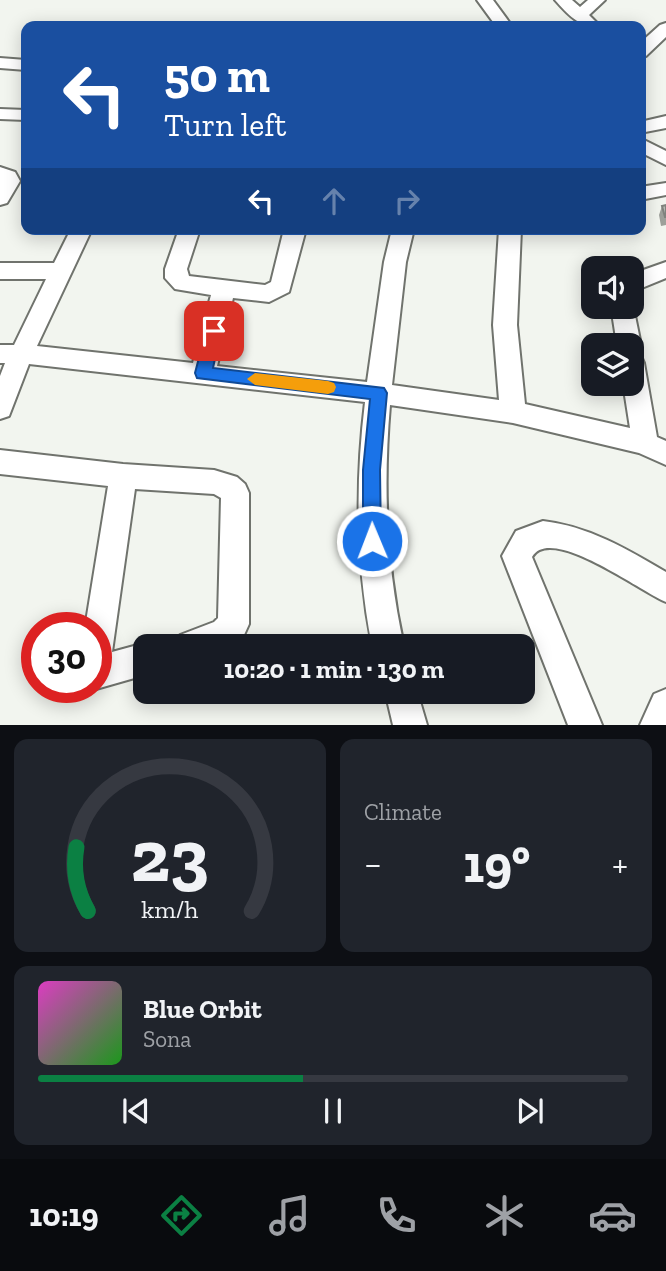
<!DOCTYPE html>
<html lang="en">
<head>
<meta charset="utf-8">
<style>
  :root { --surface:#171b24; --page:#20242c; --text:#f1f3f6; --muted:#9ea1a6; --line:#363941; --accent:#0b8043 }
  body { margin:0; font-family:"Zilla Slab",serif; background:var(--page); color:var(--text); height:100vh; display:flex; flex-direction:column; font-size:26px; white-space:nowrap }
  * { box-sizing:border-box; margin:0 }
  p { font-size:23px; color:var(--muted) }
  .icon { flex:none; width:38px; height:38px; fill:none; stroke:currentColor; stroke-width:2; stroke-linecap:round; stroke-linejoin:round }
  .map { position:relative; height:725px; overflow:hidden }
  .details { display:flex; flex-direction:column; gap:14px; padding:14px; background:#0d0f14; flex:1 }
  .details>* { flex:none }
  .top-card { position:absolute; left:21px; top:21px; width:625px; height:214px; border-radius:14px; box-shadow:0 4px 18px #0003; background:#1a4fa0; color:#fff; overflow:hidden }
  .fabs { position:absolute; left:581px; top:256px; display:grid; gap:14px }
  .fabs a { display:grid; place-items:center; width:63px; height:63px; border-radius:14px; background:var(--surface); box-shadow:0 4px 18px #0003; font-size:35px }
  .speed { position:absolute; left:21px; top:612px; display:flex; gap:14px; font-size:35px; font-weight:700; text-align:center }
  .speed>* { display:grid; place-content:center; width:91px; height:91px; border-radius:50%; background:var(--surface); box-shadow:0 4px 18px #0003; line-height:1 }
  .speed .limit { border:10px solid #d22; background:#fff; color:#111 }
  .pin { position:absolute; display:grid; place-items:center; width:60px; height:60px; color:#fff; margin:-30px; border-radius:14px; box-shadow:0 4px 10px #0006 }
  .me { position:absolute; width:77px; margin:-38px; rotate:359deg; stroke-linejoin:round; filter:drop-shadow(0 0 5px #0008) }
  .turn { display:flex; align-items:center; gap:24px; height:147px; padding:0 28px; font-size:32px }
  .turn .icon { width:91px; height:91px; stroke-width:2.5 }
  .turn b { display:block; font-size:49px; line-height:60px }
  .lanes { display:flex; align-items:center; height:66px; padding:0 28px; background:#0003; justify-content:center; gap:35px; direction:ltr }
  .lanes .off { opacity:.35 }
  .big { font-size:52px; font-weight:800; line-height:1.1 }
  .details .widget { flex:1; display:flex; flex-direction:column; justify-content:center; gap:10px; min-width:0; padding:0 24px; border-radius:14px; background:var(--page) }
  .details .dial { align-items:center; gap:0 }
  .dial svg { height:182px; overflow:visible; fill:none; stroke:var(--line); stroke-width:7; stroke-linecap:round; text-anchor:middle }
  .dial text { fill:var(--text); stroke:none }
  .song { display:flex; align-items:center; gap:21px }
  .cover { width:84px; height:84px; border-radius:10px; background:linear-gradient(135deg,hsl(310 70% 55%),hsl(120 70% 35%)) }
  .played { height:7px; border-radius:4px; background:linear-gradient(90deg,var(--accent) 45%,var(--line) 45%) }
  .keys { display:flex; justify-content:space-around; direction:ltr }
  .heat { display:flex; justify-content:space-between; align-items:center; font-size:38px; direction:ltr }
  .details .tiles { flex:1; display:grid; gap:14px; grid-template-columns:1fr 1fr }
  .widget:last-child { grid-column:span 2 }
  .trip { position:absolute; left:133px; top:634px; width:402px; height:70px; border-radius:14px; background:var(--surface); box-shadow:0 4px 18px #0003; font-weight:800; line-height:70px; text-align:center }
  .dock { display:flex; height:112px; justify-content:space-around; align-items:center; background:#090b0e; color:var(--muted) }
  .dock .icon { width:49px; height:49px }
  .dock .current { color:var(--accent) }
  .dock b { font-size:32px; color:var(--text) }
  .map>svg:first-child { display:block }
</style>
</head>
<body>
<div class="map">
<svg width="666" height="725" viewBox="0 0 666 725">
  <rect width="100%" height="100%" fill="#f2f5ef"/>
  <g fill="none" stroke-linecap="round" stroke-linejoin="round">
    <defs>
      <path id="street" d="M 477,0 L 493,0 L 512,26 L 496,26 Z
        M 555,0 L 572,0 L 580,7 L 588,0 L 605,0 L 589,15 L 600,26 C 579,27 569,16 555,0 Z
        M 666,23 L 666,37 L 646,56 L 640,57 L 640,43 L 660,25 Z
        M 0,58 L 26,60 L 26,70 L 0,68 Z
        M 0,109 L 26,110 L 26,120 L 0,119 Z
        M 666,116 L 666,128 L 640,133 L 640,122 Z
        M 640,138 L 666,151 L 666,165 L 640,152 Z
        M 0,167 L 15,172 L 20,181 L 7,203 L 0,205 Z
        M 666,183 L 666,195 L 640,200 L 640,187 Z
        M 71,229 L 92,229 L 37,346 L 193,363 L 211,295 L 175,289 L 165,278 L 165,269 L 179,229 L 200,229 L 187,269 L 189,276 L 265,285 L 271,282 L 284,229 L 306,229 L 289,292 L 269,302 L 233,298 L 217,366 L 367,382 L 384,262 L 392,229 L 414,229 L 406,262 L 392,385 L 499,400 L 493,325 L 499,229 L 521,229 L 517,325 L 525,404 L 630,428 L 623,383 L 632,383 L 632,354 L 641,356 L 644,363 L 657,437 L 666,441 L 666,465 L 639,453 L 513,423 L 390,405 C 383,487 386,565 404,646 L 372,646 C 356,564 355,484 365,402 L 29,364 L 9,416 L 0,419 L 0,376 L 5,363 L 0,363 L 0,345 L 14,345 L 46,279 L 0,279 L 0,263 L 54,263 Z
        M 666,262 L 666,278 L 632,292 L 632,274 Z
        M 632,301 L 641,345 L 638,351 L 632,353 L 632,345 L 617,345 L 611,306 L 632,306 Z
        M 0,450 L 123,464 L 214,470 L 237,477 L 245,484 L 249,493 L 249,624 L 244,635 L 233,646 L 175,646 L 180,635 L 214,622 L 218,618 L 221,498 L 214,494 L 135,489 L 112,652 L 145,643 L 152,646 L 145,646 L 145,675 L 96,689 L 93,688 L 96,688 L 96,628 L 85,628 L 108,486 L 0,474 Z
        M 543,521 C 588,526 627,549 666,572 L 666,602 C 641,592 551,524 532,557 L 602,725 L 568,725 L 502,556 L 516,531 Z
        M 666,689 L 666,725 L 640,725 L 654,694 Z
        M 385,691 L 417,691 L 427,725 L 393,725 Z"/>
    </defs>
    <use href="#street" stroke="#70736d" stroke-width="4"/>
    <use href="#street" fill="#fff" fill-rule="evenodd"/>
  </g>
  <path fill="#9da09a" d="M 666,205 L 666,225 L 661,226 L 659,215 L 662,206 Z"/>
  <path fill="#b6bab3" stroke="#7f827d" stroke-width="2" d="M 666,205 L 666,217 L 665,217 L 662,206 Z"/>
  <path fill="#1a73e8" stroke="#114b97" stroke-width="2" d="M 214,325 L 221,331 L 213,368 L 384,388 L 387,393 L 380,470 L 381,541 L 379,547 L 372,550 L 365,547 L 363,541 L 363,470 L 370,399 L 197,378 L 195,373 L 206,331 Z"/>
  <path fill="#f59e0b" d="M 255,373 L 328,381 L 334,383 L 336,387 L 334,392 L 328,394 L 255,385 L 247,379 Z"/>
</svg>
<div class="fabs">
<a><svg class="icon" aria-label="sound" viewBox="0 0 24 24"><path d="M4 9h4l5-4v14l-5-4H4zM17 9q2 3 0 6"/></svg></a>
<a><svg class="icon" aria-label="layers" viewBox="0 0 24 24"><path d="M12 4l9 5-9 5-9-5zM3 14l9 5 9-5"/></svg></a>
</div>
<div class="speed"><div class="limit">30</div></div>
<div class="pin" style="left:214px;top:331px;background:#d93025"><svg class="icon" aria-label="arrive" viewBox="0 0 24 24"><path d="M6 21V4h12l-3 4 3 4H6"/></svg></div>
<svg class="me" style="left:372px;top:541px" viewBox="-20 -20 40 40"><circle r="17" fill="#1a73e8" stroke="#fff" stroke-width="3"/><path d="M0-11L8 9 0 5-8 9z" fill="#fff"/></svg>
<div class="trip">10:20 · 1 min · 130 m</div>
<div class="top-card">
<div class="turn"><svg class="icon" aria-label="left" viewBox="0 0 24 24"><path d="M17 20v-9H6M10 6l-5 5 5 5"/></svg><div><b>50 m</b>Turn left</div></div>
<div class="lanes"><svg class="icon" aria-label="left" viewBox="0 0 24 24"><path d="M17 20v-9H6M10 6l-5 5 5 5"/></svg><svg class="icon off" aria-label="ahead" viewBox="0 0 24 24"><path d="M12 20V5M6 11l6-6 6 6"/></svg><svg class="icon off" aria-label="right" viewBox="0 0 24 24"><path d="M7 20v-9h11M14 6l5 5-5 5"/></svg></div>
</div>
</div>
<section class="details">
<div class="tiles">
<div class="widget dial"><svg viewBox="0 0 100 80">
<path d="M14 69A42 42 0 1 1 86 69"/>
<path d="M14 69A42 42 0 0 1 9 41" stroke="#0b8043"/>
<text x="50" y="56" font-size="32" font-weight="700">23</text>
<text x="50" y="72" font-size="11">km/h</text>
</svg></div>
<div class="widget"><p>Climate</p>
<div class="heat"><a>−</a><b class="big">19°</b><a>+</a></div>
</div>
<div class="widget">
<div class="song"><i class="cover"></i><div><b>Blue Orbit</b><p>Sona</p></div></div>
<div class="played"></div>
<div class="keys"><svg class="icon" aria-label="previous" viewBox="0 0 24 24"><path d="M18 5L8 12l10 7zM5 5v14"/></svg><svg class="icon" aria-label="pause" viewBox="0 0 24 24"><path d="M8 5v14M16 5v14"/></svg><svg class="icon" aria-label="next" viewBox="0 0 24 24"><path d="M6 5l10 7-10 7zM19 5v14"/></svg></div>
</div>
</div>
</section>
<nav class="dock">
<b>10:19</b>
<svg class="icon current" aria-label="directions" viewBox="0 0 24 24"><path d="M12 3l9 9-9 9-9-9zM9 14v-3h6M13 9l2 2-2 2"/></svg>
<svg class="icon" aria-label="music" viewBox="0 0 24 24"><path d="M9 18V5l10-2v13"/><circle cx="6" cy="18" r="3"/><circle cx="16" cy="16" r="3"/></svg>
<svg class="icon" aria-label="phone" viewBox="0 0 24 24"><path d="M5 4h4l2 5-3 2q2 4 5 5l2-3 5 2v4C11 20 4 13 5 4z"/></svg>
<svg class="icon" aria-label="climate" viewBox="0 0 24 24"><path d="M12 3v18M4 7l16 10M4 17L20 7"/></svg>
<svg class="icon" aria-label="car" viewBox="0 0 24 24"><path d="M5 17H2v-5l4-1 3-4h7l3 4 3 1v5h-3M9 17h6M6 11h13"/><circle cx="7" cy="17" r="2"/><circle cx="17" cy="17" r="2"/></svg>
</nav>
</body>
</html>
